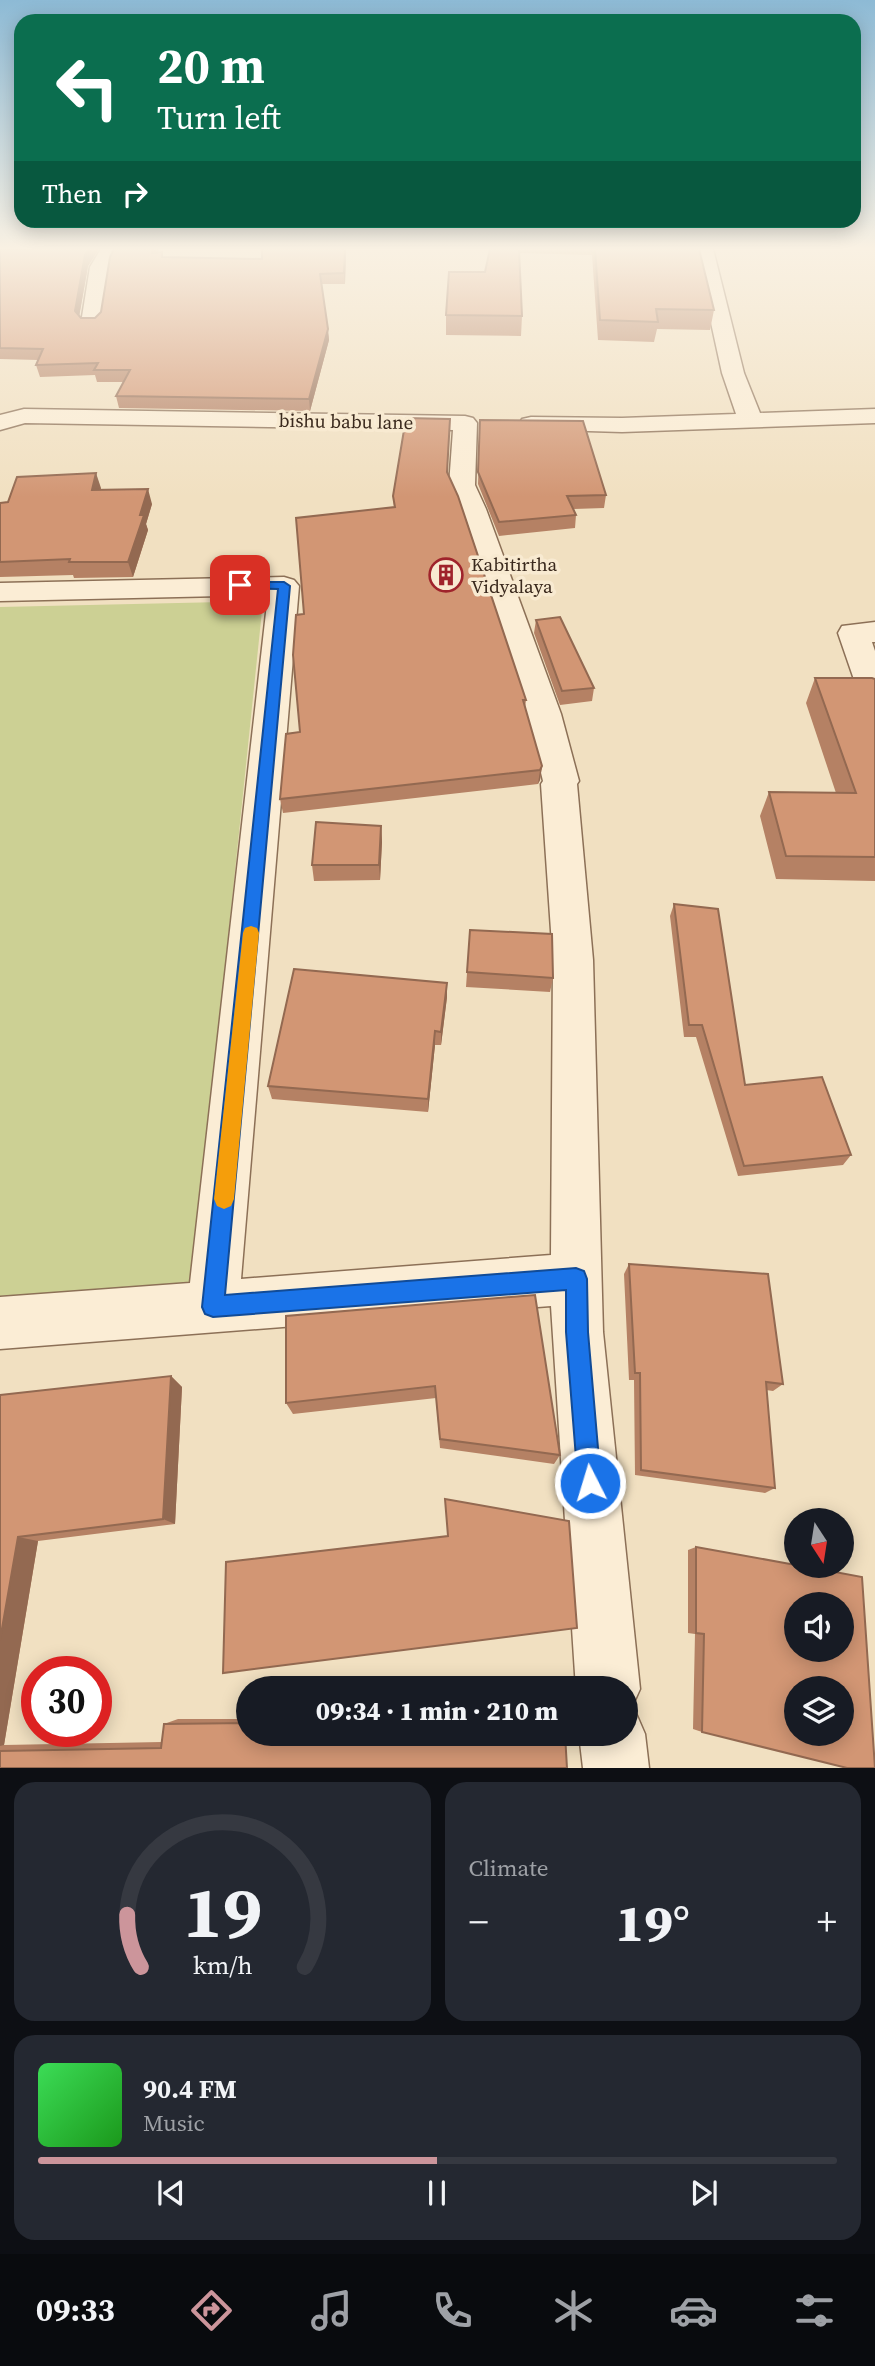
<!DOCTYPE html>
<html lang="en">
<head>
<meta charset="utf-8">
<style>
  :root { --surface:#171b24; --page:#242831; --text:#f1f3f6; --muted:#9ea1a6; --line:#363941; --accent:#cc959b }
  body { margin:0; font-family:"Source Serif 4",serif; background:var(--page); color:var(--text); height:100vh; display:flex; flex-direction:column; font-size:26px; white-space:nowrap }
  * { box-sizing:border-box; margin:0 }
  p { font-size:23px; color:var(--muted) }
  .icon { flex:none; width:38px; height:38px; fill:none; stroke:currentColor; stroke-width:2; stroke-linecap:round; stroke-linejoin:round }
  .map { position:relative; height:1768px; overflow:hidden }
  .details { display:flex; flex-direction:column; gap:14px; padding:14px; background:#0d0f14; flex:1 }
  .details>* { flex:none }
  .guide { position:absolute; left:14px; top:14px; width:847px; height:214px; border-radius:21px; box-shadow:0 4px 18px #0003; background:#0b6e4f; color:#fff; overflow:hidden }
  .needle { width:46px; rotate:168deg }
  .controls { position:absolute; left:784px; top:1508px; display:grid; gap:14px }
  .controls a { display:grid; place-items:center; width:70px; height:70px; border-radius:50%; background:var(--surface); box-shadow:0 4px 18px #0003; font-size:35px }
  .speed { position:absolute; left:21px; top:1656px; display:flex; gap:14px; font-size:35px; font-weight:700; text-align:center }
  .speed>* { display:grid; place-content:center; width:91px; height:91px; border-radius:50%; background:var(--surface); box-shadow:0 4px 18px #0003; line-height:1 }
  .speed .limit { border:10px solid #d22; background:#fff; color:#111 }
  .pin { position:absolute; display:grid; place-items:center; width:60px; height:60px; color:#fff; margin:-30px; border-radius:14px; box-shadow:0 4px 10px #0006 }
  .me { position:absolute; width:77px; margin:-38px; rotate:355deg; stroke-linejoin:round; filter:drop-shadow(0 0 5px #0008) }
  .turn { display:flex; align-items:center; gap:24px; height:147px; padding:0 28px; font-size:32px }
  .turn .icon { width:91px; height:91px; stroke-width:2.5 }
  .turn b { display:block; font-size:49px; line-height:60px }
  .then { display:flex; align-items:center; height:66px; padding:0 28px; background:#0003; gap:14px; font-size:26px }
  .big { font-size:52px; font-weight:800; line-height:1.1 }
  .details .tile { flex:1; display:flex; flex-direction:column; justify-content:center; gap:10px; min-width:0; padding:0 24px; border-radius:21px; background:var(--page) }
  .details .dial { align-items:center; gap:0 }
  .dial svg { height:182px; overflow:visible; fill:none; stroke:var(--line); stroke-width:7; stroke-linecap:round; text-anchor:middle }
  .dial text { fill:var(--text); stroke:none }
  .song { display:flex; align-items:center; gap:21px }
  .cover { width:84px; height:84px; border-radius:10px; background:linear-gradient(135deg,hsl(130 70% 55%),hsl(120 70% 35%)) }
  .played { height:7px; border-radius:4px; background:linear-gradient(90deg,var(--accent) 50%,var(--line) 50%) }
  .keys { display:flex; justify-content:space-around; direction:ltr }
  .heat { display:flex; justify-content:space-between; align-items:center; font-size:38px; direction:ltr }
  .details .tiles { flex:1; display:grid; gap:14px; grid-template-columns:1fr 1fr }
  .tile:last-child { grid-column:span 2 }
  .trip { position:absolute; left:236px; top:1676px; width:402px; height:70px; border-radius:35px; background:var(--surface); box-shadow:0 4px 18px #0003; font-weight:800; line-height:70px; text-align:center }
  .dock { display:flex; height:112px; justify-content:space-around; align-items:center; background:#090b0e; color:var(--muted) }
  .dock .icon { width:49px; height:49px }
  .dock .selected { color:var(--accent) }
  .dock b { font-size:32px; color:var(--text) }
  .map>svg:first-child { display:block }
</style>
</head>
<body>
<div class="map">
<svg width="875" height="1768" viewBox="0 0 875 1768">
  <rect width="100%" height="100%" fill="#f1e0c1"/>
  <path fill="#ccd094" d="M 263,601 L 192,1286 L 0,1296 L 0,607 Z"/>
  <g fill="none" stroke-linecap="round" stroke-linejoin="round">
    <defs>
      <path id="minor" d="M 101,249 L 119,249 L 110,267 L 101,323 L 98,327 L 84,327 L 81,323 L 90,267 Z
        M 695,249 L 713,249 L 744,373 L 760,413 L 875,409 L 875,423 L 622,432 L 522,429 L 519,424 L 522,419 L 531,417 L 622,418 L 736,414 L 722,373 Z
        M 24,409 L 465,416 L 473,418 L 477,423 L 475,485 L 486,509 L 561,714 L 579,781 L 577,784 L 593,960 L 603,1332 L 640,1689 L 631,1709 L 635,1711 L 645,1734 L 649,1768 L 583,1768 L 579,1734 L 626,1734 L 626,1689 L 576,1689 L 551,1306 L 0,1349 L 0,1297 L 190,1283 L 268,595 L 0,601 L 0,583 L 284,577 L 294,580 L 299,586 L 241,1279 L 551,1255 L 553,960 L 541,784 L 543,781 L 527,714 L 460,509 L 449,485 L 453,430 L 25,423 L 0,430 L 0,415 Z
        M 875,622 L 875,642 L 872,642 L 875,651 L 875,705 L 863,702 L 859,694 L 838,633 L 842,626 Z"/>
    </defs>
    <use href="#minor" stroke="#8c7057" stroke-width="3"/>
    <use href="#minor" fill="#fbedd5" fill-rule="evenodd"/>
  </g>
  <path fill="#b58164" d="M 0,249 L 99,249 L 88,266 L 79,316 L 81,318 L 95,318 L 101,312 L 114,249 L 159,249 L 158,253 L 162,252 L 163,257 L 262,259 L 262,249 L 346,249 L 345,284 L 321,284 L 329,340 L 310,411 L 119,408 L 116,396 L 124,382 L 97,382 L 95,375 L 40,377 L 36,365 L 38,360 L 0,359 Z
    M 490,249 L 699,249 L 714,310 L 710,330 L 657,329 L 654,342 L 598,340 L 592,255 L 519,253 L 522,316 L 521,336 L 446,335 L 446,315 L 485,272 Z
    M 450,419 L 447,474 L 526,700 L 525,708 L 542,766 L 540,780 L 538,784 L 283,813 L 280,799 L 300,732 L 304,614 L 394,508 L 393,496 Z
    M 480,420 L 606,495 L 604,508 L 574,509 L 576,515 L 575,528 L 499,536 L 478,484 Z
    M 101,488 L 100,490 L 152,504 L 146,524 L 148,530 L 133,577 L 74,578 L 73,575 L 0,577 L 0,503 Z
    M 536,620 L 594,688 L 592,701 L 560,705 L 534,633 Z
    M 815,678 L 875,679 L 875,881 L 776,879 L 760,816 L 769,792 L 836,793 L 806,703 Z
    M 381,826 L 382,842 L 380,880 L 314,881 L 312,865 Z
    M 674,904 L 745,1085 L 851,1155 L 843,1165 L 738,1176 L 696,1037 L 684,1037 L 670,916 Z
    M 470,930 L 553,978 L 550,992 L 466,987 Z
    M 447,997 L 441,1045 L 435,1045 L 428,1112 L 272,1099 L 268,1086 Z
    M 629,1264 L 783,1384 L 773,1391 L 766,1390 L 775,1488 L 765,1493 L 635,1475 L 634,1380 L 629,1380 L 624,1274 Z
    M 535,1295 L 560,1455 L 554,1464 L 440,1448 L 436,1398 L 293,1414 L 286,1403 Z
    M 171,1376 L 182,1387 L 175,1524 L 38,1541 L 4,1745 L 162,1742 L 164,1724 L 178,1719 L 248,1719 L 248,1734 L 567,1768 L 0,1768 L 0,1395 Z
    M 696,1547 L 796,1565 L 702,1732 L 693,1729 L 695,1634 L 688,1633 L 688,1550 Z"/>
  <path fill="#936951" d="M 89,249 L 99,249 L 88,266 L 78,323 L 75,311 L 85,255 Z
    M 153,249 L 159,249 L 154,263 L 152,253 Z
    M 345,249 L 346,249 L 345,284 L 344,273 Z
    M 328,329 L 329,340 L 310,411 L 309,399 Z
    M 96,473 L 101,488 L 97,505 L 92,490 Z
    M 148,489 L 152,504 L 146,524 L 148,530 L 133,577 L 128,562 L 140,515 Z
    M 542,766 L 540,780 L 538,784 L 540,770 Z
    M 381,826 L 382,842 L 380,880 L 379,865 Z
    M 447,983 L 447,997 L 441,1045 L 441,1032 Z
    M 435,1031 L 435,1045 L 428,1112 L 428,1099 Z
    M 171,1376 L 182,1387 L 175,1524 L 163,1519 Z
    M 18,1537 L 38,1541 L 4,1745 L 0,1746 L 0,1640 Z"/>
  <path fill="#d29674" stroke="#936951" stroke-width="2" fill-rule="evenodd" d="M 0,249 L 89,249 L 85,255 L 75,311 L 81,318 L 95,318 L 101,312 L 110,257 L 114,249 L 153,249 L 152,253 L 162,252 L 162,257 L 262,259 L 262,249 L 345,249 L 344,273 L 320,274 L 328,329 L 309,399 L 116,396 L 130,370 L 94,370 L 98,363 L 36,365 L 43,349 L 0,348 Z
    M 490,249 L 519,249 L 522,316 L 446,315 L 449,272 L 485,272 Z
    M 595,249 L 699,249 L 714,310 L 656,309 L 658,322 L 600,320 Z
    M 406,418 L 450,419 L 447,472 L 458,496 L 526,700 L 523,700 L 542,766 L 540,770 L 280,799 L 286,734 L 300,732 L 293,655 L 296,615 L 304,614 L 296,518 L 395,507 L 393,496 Z
    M 480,420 L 583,421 L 606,495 L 567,496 L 576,515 L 499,522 L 478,472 Z
    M 96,473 L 92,490 L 148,489 L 140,515 L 144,515 L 128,562 L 69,562 L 70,559 L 0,562 L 0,503 L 8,502 L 17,477 Z
    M 560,617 L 594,688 L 562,691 L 536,620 Z
    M 815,678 L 872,678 L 875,679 L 875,857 L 786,856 L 769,792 L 856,793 Z
    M 316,822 L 381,826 L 379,865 L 312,865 Z
    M 674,904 L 718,909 L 745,1085 L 822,1077 L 851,1155 L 744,1166 L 702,1025 L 689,1025 Z
    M 470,930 L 552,934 L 553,978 L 467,972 Z
    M 294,969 L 447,983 L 441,1032 L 435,1031 L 428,1099 L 268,1086 Z
    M 629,1264 L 768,1274 L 783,1384 L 766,1382 L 775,1488 L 641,1470 L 640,1373 L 635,1373 Z
    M 535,1295 L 560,1455 L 440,1439 L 435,1386 L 286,1403 L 286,1316 Z
    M 171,1376 L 163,1519 L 18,1537 L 0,1640 L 0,1395 Z
    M 445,1499 L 569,1521 L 577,1628 L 223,1673 L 226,1562 L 448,1536 Z
    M 696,1547 L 796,1565 L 796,1566 L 803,1566 L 862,1577 L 875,1768 L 847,1768 L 702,1732 L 704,1634 L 696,1633 ZM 796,1605 L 842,1605 L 842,1650 L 796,1650 ZM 796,1689 L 842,1689 L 842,1734 L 796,1734 Z
    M 248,1723 L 248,1734 L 565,1734 L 567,1768 L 0,1768 L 0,1751 L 161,1748 L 164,1724 Z"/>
  <linearGradient id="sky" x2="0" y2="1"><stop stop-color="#8dbad5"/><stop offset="0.5" stop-color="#f9f1e3"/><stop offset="1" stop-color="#f9f1e3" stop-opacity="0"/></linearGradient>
  <rect width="875" height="497" fill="url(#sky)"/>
  <path fill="#1a73e8" stroke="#114b97" stroke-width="2" d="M 240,582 L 284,582 L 290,586 L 225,1295 L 576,1268 L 584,1271 L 587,1279 L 588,1332 L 601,1483 L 598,1491 L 590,1494 L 581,1491 L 578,1483 L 566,1332 L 566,1290 L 213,1317 L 205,1314 L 202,1307 L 278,589 L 236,588 L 234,585 Z"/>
  <path fill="#f59e0b" d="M 251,926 L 257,928 L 259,933 L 234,1199 L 231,1206 L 224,1209 L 217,1206 L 214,1199 L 243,933 L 245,928 Z"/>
  <defs>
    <symbol id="building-ring" viewBox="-11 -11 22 22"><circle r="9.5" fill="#f8ead1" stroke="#9f232b" stroke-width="1.5"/><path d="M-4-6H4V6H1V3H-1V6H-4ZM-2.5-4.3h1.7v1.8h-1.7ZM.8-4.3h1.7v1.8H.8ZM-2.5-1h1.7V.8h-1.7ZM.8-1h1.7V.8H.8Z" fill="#9f232b"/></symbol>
  </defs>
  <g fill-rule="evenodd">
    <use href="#building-ring" x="427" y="556" width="38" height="38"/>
  </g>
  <g text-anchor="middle" stroke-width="7" stroke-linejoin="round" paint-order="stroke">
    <g font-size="19" fill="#3a291d" stroke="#f8ead1">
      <text transform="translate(346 421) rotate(1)" y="7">bishu babu lane</text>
    </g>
    <g font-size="19" fill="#3a291d" stroke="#f8ead1" text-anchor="start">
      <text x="471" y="571">Kabitirtha<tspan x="471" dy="22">Vidyalaya</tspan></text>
    </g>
  </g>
</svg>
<div class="controls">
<a><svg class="needle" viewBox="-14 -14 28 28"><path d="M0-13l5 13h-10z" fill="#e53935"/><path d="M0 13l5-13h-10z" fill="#9ea1a6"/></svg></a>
<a><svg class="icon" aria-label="sound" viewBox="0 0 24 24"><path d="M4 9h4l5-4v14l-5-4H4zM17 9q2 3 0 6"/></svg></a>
<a><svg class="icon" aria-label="layers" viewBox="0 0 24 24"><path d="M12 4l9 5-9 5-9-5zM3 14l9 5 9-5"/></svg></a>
</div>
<div class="speed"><div class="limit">30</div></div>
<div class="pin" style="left:240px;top:585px;background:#d93025"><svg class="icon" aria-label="arrive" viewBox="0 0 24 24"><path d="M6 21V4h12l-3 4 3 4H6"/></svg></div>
<svg class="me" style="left:590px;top:1483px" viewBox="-20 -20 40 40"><circle r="17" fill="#1a73e8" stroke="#fff" stroke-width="3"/><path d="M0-11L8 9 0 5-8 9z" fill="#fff"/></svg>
<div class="trip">09:34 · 1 min · 210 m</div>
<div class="guide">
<div class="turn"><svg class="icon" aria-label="left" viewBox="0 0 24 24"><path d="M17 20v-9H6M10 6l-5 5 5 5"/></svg><div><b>20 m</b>Turn left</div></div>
<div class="then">Then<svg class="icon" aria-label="right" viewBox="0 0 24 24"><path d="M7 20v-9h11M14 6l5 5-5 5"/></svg></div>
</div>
</div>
<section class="details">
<div class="tiles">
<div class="tile dial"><svg viewBox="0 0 100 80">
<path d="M14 69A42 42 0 1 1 86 69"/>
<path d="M14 69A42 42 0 0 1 8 46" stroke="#cc959b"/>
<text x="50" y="56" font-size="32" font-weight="700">19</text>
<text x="50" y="72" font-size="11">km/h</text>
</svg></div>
<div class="tile"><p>Climate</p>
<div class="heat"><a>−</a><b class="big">19°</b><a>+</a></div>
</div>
<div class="tile">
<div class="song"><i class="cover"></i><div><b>90.4 FM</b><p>Music</p></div></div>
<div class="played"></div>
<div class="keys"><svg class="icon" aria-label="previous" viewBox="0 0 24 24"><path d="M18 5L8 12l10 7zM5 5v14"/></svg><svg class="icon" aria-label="pause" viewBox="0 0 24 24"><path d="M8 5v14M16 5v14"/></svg><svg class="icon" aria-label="next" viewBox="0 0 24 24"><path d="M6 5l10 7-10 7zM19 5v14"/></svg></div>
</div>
</div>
</section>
<nav class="dock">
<b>09:33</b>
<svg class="icon selected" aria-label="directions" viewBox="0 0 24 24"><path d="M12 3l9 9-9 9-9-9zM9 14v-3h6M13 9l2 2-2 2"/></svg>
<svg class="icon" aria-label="music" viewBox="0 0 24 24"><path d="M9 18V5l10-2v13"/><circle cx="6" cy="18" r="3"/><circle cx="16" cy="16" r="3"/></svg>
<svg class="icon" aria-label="phone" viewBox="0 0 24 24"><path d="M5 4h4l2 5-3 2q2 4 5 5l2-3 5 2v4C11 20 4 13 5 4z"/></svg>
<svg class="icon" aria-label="climate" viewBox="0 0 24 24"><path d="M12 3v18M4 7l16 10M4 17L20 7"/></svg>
<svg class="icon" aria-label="car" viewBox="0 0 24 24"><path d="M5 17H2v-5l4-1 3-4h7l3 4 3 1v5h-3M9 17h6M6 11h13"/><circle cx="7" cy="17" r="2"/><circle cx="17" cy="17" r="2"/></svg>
<svg class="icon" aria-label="filters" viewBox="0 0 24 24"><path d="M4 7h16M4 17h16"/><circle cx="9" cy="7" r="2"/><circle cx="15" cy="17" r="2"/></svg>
</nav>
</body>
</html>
